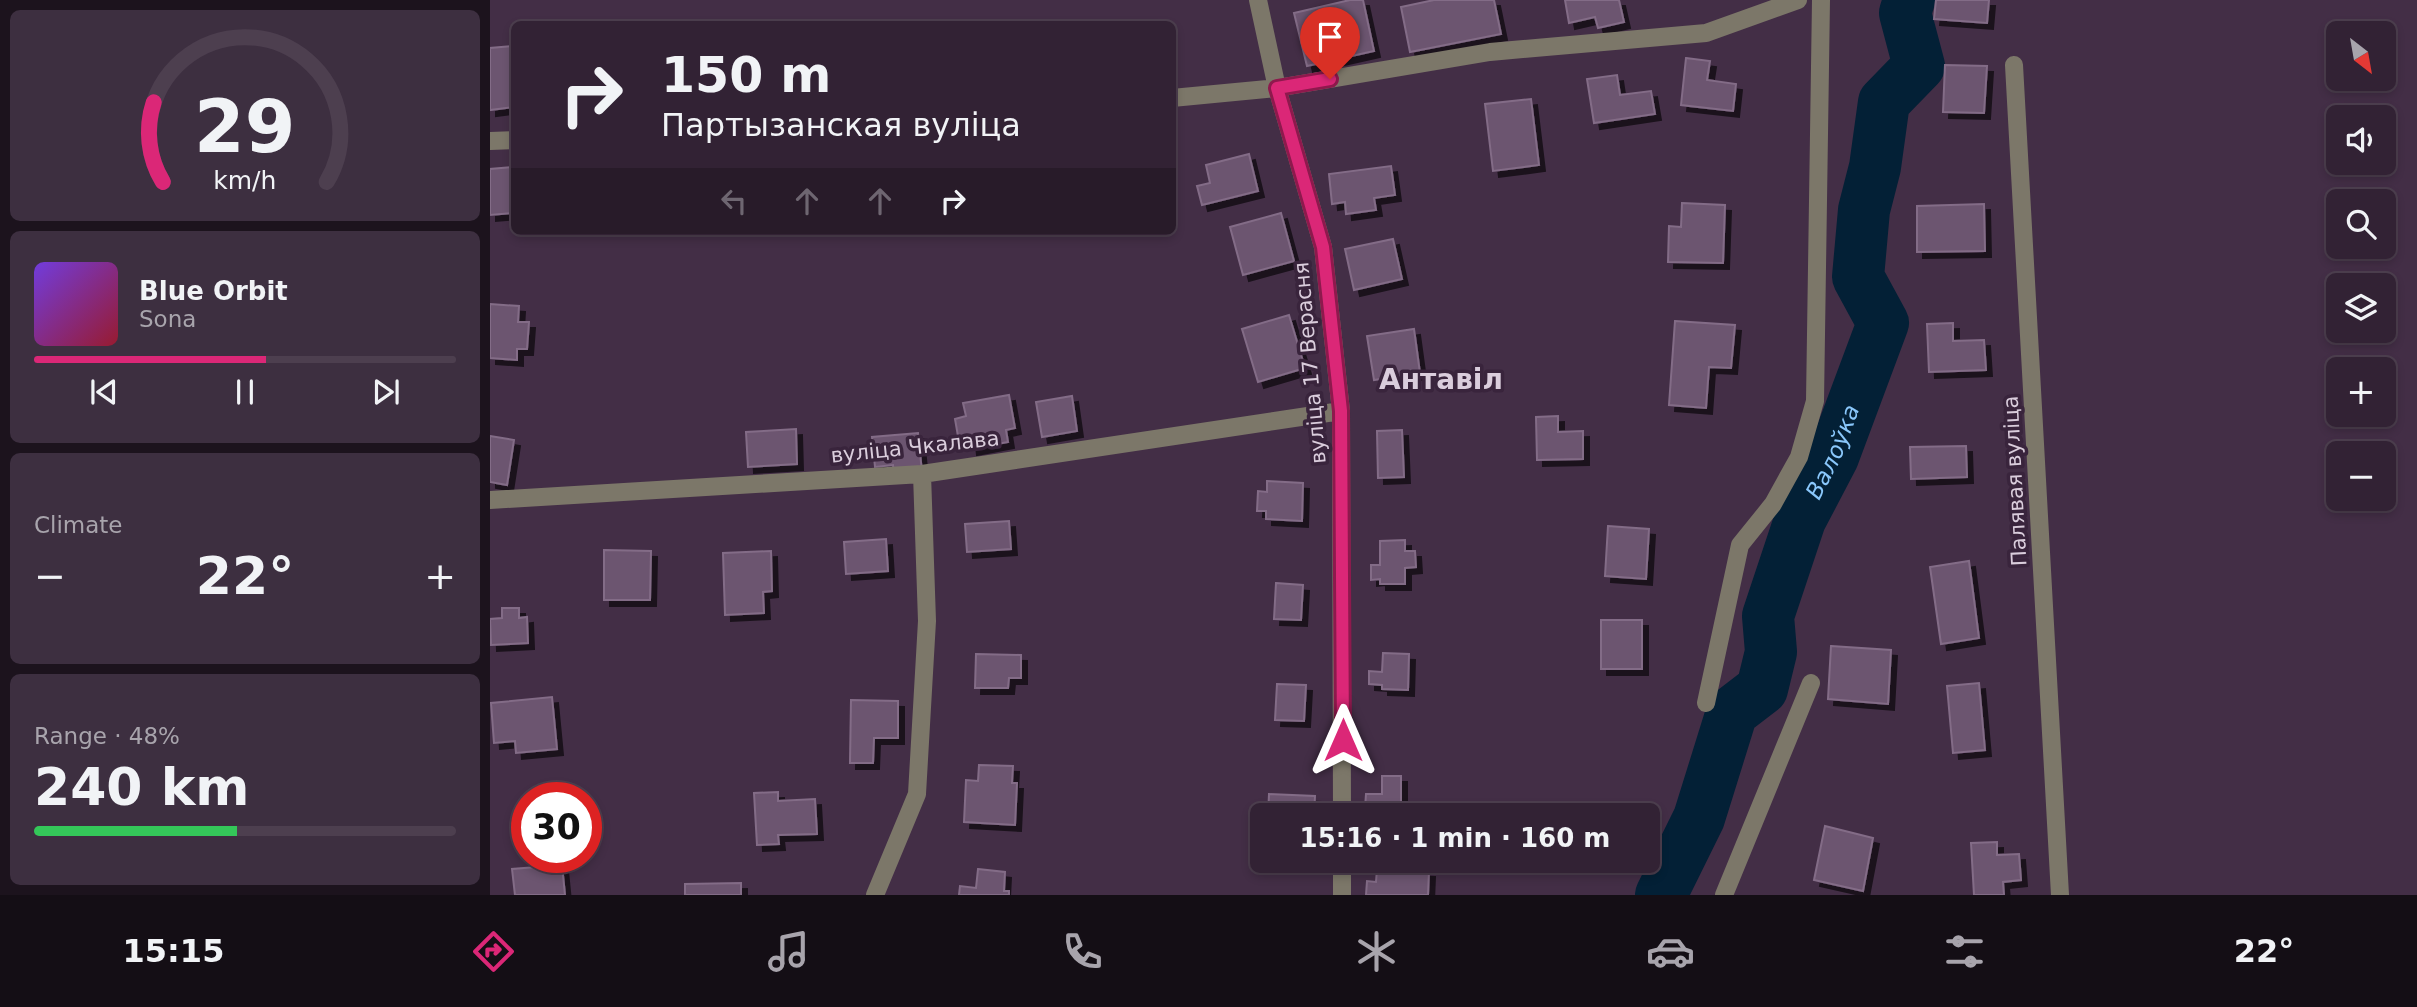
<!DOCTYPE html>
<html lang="en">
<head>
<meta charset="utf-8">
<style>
  :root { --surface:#322234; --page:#3d2f40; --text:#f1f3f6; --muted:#a8a4ac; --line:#4d3f4f; --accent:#db2777 }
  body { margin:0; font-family:"DejaVu Sans",sans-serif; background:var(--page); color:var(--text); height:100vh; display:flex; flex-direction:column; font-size:26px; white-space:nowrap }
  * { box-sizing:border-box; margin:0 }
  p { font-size:23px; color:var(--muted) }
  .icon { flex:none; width:38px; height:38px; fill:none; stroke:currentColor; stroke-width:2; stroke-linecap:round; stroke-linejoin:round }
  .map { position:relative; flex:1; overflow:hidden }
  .panel { display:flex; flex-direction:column; gap:10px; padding:10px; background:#1c131d; width:490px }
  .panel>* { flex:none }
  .banner { position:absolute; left:21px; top:21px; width:665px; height:214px; border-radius:10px; box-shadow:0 4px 10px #0003,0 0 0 2px var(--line); background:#322234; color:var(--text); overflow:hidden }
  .needle { width:46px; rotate:149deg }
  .buttons { position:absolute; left:1836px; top:21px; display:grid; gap:14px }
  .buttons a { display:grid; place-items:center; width:70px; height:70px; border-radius:10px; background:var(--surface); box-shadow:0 4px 10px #0003,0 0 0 2px var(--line); font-size:35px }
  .speed { position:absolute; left:21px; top:782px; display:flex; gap:14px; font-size:35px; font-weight:700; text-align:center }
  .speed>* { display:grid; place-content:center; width:91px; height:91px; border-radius:50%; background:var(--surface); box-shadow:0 4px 10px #0003,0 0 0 2px var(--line); line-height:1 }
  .speed .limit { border:10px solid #d22; background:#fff; color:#111 }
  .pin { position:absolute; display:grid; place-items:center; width:60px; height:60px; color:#fff; margin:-72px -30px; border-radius:50% 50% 50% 0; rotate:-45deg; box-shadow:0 0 7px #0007 }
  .pin .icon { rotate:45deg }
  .me { position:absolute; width:77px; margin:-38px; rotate:0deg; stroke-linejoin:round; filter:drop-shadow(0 0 5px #0008) }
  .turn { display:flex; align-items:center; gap:24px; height:147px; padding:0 35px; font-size:32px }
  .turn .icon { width:91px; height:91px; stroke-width:2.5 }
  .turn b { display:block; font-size:49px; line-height:60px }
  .lanes { display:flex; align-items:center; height:66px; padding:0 35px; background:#0003; justify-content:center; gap:35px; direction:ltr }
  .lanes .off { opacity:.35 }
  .big { font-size:52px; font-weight:800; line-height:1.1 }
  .panel .widget { flex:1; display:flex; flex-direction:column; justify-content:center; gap:10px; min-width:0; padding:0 24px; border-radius:10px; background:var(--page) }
  .panel .dial { align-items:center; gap:0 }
  .dial svg { height:182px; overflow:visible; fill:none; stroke:var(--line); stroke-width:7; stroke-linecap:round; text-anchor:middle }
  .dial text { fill:var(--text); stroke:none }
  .song { display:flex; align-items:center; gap:21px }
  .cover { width:84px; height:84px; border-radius:10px; background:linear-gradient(135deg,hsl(260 70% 55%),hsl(350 70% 35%)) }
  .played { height:7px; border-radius:4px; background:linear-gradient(90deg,var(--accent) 55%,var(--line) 55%) }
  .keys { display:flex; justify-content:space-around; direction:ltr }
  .heat { display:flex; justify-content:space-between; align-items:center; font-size:38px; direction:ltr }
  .charge { height:10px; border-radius:5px; background:linear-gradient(90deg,#34c759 48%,var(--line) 0) }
  .trip { position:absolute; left:760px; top:803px; width:410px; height:70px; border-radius:10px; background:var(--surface); box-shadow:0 4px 10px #0003,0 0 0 2px var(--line); font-weight:800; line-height:70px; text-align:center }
  .menu { display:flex; height:112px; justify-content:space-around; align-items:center; background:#140e15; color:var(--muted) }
  .menu .icon { width:49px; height:49px }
  .menu .current { color:var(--accent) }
  .menu b { font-size:32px; color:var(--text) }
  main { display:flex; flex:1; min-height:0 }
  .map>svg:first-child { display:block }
</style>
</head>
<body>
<main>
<section class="panel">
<div class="widget dial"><svg viewBox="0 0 100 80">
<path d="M14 69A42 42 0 1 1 86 69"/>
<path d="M14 69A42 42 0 0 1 10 34" stroke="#db2777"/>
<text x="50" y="56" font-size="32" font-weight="700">29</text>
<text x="50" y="72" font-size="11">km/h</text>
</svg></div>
<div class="widget">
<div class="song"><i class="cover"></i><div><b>Blue Orbit</b><p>Sona</p></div></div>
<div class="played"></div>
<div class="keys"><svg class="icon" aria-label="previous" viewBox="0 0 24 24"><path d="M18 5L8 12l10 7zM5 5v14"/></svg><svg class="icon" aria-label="pause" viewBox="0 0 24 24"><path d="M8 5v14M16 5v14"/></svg><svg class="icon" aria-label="next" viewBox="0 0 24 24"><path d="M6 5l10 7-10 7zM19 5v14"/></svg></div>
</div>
<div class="widget"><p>Climate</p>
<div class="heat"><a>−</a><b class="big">22°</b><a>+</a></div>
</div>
<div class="widget"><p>Range · 48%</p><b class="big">240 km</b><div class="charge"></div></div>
</section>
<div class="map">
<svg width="1927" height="895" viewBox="0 0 1927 895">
  <defs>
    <filter id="shadow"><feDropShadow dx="6" dy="6" stdDeviation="0" flood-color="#0009"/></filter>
  </defs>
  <rect width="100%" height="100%" fill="#432e46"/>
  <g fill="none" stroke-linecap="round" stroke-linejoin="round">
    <path stroke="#032036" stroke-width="52" id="s1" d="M 1171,895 L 1209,818 L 1242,712 L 1272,689 L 1281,652 L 1278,616 L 1310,520 L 1343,457 L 1393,323 L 1368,277 L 1374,210 L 1385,167 L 1394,102 L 1429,66 L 1415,13 L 1419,0"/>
  </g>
  <path fill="#6c556f" stroke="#836c87" stroke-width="2" filter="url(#shadow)" d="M 860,0 L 873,0 L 884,51 L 817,66 L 804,13 Z
    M 944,0 L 1004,0 L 1011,34 L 920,52 L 911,7 Z
    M 1075,0 L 1129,0 L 1134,22 L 1108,28 L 1105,17 L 1079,23 Z
    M 1446,0 L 1499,0 L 1497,23 L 1444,19 Z
    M 24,46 L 24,107 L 0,110 L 0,48 Z
    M 1196,58 L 1220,61 L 1217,80 L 1246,84 L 1243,111 L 1191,105 Z
    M 1455,65 L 1497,66 L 1494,113 L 1453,112 Z
    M 1127,75 L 1130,95 L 1161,91 L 1165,114 L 1104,123 L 1097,79 Z
    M 1041,99 L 1049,165 L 1003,171 L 995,104 Z
    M 759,154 L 768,191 L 712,205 L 707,186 L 720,183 L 716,165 Z
    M 901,166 L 905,195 L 884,198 L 886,210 L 856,214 L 855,202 L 842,204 L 839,174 Z
    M 24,167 L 24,213 L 0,215 L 0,169 Z
    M 1192,203 L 1235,205 L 1233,263 L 1178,262 L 1179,226 L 1191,227 Z
    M 1494,204 L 1495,251 L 1427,252 L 1427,206 Z
    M 791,213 L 804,261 L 753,275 L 740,227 Z
    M 903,239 L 912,279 L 864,290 L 855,249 Z
    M 0,304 L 29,306 L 28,322 L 39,322 L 37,349 L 27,349 L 27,360 L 0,358 Z
    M 799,315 L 815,368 L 768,382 L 752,329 Z
    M 1185,321 L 1245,325 L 1241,368 L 1219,367 L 1216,408 L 1179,405 Z
    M 1463,323 L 1463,341 L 1494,340 L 1496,370 L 1439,372 L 1437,324 Z
    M 924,329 L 930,373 L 884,380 L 877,336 Z
    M 519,395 L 525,428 L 516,430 L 518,442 L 481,449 L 480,440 L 469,442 L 465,419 L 476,416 L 473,403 Z
    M 582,396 L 587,431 L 552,437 L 546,402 Z
    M 1068,416 L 1068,432 L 1093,431 L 1093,459 L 1047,460 L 1046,417 Z
    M 306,429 L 307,464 L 258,467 L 256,432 Z
    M 912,430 L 914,477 L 888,478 L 887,431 Z
    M 428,433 L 432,472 L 404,474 L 403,465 L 385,467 L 382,437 Z
    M 0,436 L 24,440 L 17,485 L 0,482 Z
    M 1476,446 L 1477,477 L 1421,479 L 1420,447 Z
    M 777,481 L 813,483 L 812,521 L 776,519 L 776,511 L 767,511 L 768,491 L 777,492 Z
    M 519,521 L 521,549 L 477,552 L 475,524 Z
    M 1118,526 L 1159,529 L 1156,579 L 1115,576 Z
    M 396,539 L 398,571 L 356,574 L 354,542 Z
    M 915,540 L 915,551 L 925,551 L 926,567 L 915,568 L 915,584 L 890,584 L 890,579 L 881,580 L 881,565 L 890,565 L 890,541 Z
    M 114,550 L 161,551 L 160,600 L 114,600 Z
    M 281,551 L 282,591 L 273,592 L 274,613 L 235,615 L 233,553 Z
    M 1479,561 L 1489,638 L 1451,644 L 1440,567 Z
    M 786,583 L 813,585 L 811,620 L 784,619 Z
    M 12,608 L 29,608 L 29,618 L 37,617 L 38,643 L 1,645 L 0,619 L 12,618 Z
    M 1111,620 L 1152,620 L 1152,669 L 1111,669 Z
    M 1341,646 L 1401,650 L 1398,704 L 1338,699 Z
    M 893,653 L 919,654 L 918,690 L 892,689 L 892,685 L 879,684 L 879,671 L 892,672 Z
    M 486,654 L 531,655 L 531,678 L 519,678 L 518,688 L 485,688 Z
    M 1489,683 L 1495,750 L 1463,753 L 1457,686 Z
    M 787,684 L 816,685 L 814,721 L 785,720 Z
    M 62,697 L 67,749 L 26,753 L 25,741 L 4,743 L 1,703 Z
    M 361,700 L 408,701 L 408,738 L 384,738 L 383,763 L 360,763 Z
    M 489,765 L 523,766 L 522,783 L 527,783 L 525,825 L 474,822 L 476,780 L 488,781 Z
    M 892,776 L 911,776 L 911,816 L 892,816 L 892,808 L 875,808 L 876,794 L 892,794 Z
    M 288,792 L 288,801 L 325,799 L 327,834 L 288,835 L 289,844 L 267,845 L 264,793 Z
    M 779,794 L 825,796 L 824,816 L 778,816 Z
    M 1335,826 L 1383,838 L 1373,891 L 1324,880 Z
    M 1507,842 L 1507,855 L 1529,854 L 1531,880 L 1513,882 L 1514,895 L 1484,895 L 1481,843 Z
    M 72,865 L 75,895 L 25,895 L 22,869 Z
    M 488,869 L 515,872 L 514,891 L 519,891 L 519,895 L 469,895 L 470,886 L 486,888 Z
    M 887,869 L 939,871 L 938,895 L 876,895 L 877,881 L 886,882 Z
    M 251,883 L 251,895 L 195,895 L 195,884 Z"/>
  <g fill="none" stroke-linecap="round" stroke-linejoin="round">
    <path stroke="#7c7769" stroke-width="18" d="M 768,0 L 787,88 L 833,247 L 851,411 L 852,816
      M 1524,65 L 1570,895
      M 682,98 L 787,88 L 1000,52 L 1216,33 L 1308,0
      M 0,141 L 24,140
      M 0,500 L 432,474 L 851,411
      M 1216,703 L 1250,545 L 1283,504 L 1309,457 L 1325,401 L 1331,0
      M 385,895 L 427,794 L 437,621 L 432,474
      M 852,895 L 852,861
      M 1234,895 L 1321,683"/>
  </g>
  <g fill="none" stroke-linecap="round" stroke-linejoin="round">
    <defs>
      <path id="route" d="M 840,79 L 787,88 L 833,247 L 851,411 L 853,740"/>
    </defs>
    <use href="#route" stroke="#8e194d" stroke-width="18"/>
    <use href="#route" stroke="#db2777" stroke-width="12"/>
  </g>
  <g text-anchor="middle" stroke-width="7" stroke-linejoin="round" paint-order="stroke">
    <g font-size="21" fill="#dacddc" stroke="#39243c">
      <text transform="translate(820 363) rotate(-95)" y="7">вуліца 17 Верасня</text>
      <text transform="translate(425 447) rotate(-6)" y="7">вуліца Чкалава</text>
      <text transform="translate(1525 481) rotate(-93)" y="7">Палявая вуліца</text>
    </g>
    <g font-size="23" font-style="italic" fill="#8ac7fb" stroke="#39243c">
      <text dy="8" stroke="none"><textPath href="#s1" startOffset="486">Валоўка</textPath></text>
    </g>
    <g font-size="28" font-weight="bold" fill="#dacddc" stroke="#39243c">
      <text x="951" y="389">Антавіл</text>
    </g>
  </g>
</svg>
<div class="buttons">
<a><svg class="needle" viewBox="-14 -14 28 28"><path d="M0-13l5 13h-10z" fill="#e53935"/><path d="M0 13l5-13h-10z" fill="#a8a4ac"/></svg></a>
<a><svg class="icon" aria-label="sound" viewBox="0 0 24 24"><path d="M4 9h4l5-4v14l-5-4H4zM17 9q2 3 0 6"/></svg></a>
<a><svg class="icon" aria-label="search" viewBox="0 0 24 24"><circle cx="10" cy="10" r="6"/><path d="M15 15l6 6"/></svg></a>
<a><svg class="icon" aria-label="layers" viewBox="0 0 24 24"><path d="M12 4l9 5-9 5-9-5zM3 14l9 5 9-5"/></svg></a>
<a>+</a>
<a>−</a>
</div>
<div class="speed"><div class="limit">30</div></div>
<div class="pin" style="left:840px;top:79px;background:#d93025"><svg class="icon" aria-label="arrive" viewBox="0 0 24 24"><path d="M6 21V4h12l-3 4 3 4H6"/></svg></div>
<svg class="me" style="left:853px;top:740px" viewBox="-20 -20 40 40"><path d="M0-17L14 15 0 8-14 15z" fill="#db2777" stroke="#fff" stroke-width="4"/></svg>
<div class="trip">15:16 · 1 min · 160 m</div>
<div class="banner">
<div class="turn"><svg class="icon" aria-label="right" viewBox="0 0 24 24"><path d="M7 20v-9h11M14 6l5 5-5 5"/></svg><div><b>150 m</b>Партызанская вуліца</div></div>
<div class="lanes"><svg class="icon off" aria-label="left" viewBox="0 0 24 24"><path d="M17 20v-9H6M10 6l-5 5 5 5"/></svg><svg class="icon off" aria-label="ahead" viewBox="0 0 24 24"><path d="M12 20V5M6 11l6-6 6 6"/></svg><svg class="icon off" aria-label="ahead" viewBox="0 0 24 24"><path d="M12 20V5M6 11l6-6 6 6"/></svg><svg class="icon" aria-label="right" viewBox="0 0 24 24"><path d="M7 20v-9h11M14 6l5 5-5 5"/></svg></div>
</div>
</div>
</main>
<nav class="menu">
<b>15:15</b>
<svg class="icon current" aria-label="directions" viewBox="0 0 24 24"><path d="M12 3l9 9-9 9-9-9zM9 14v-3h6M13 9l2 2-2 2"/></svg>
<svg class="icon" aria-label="music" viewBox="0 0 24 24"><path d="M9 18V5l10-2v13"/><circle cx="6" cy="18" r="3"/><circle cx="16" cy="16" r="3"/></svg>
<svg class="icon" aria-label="phone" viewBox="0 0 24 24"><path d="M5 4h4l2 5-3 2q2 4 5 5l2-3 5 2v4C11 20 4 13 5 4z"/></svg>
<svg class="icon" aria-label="climate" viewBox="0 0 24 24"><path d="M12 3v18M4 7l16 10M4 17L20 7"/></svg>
<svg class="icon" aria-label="car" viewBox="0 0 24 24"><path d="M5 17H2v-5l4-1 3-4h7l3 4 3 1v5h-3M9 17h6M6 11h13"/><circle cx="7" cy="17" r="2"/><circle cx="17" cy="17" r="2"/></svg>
<svg class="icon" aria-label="filters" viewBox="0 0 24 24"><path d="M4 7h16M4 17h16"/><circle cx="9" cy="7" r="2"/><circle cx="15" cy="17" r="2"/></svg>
<b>22°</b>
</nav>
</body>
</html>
